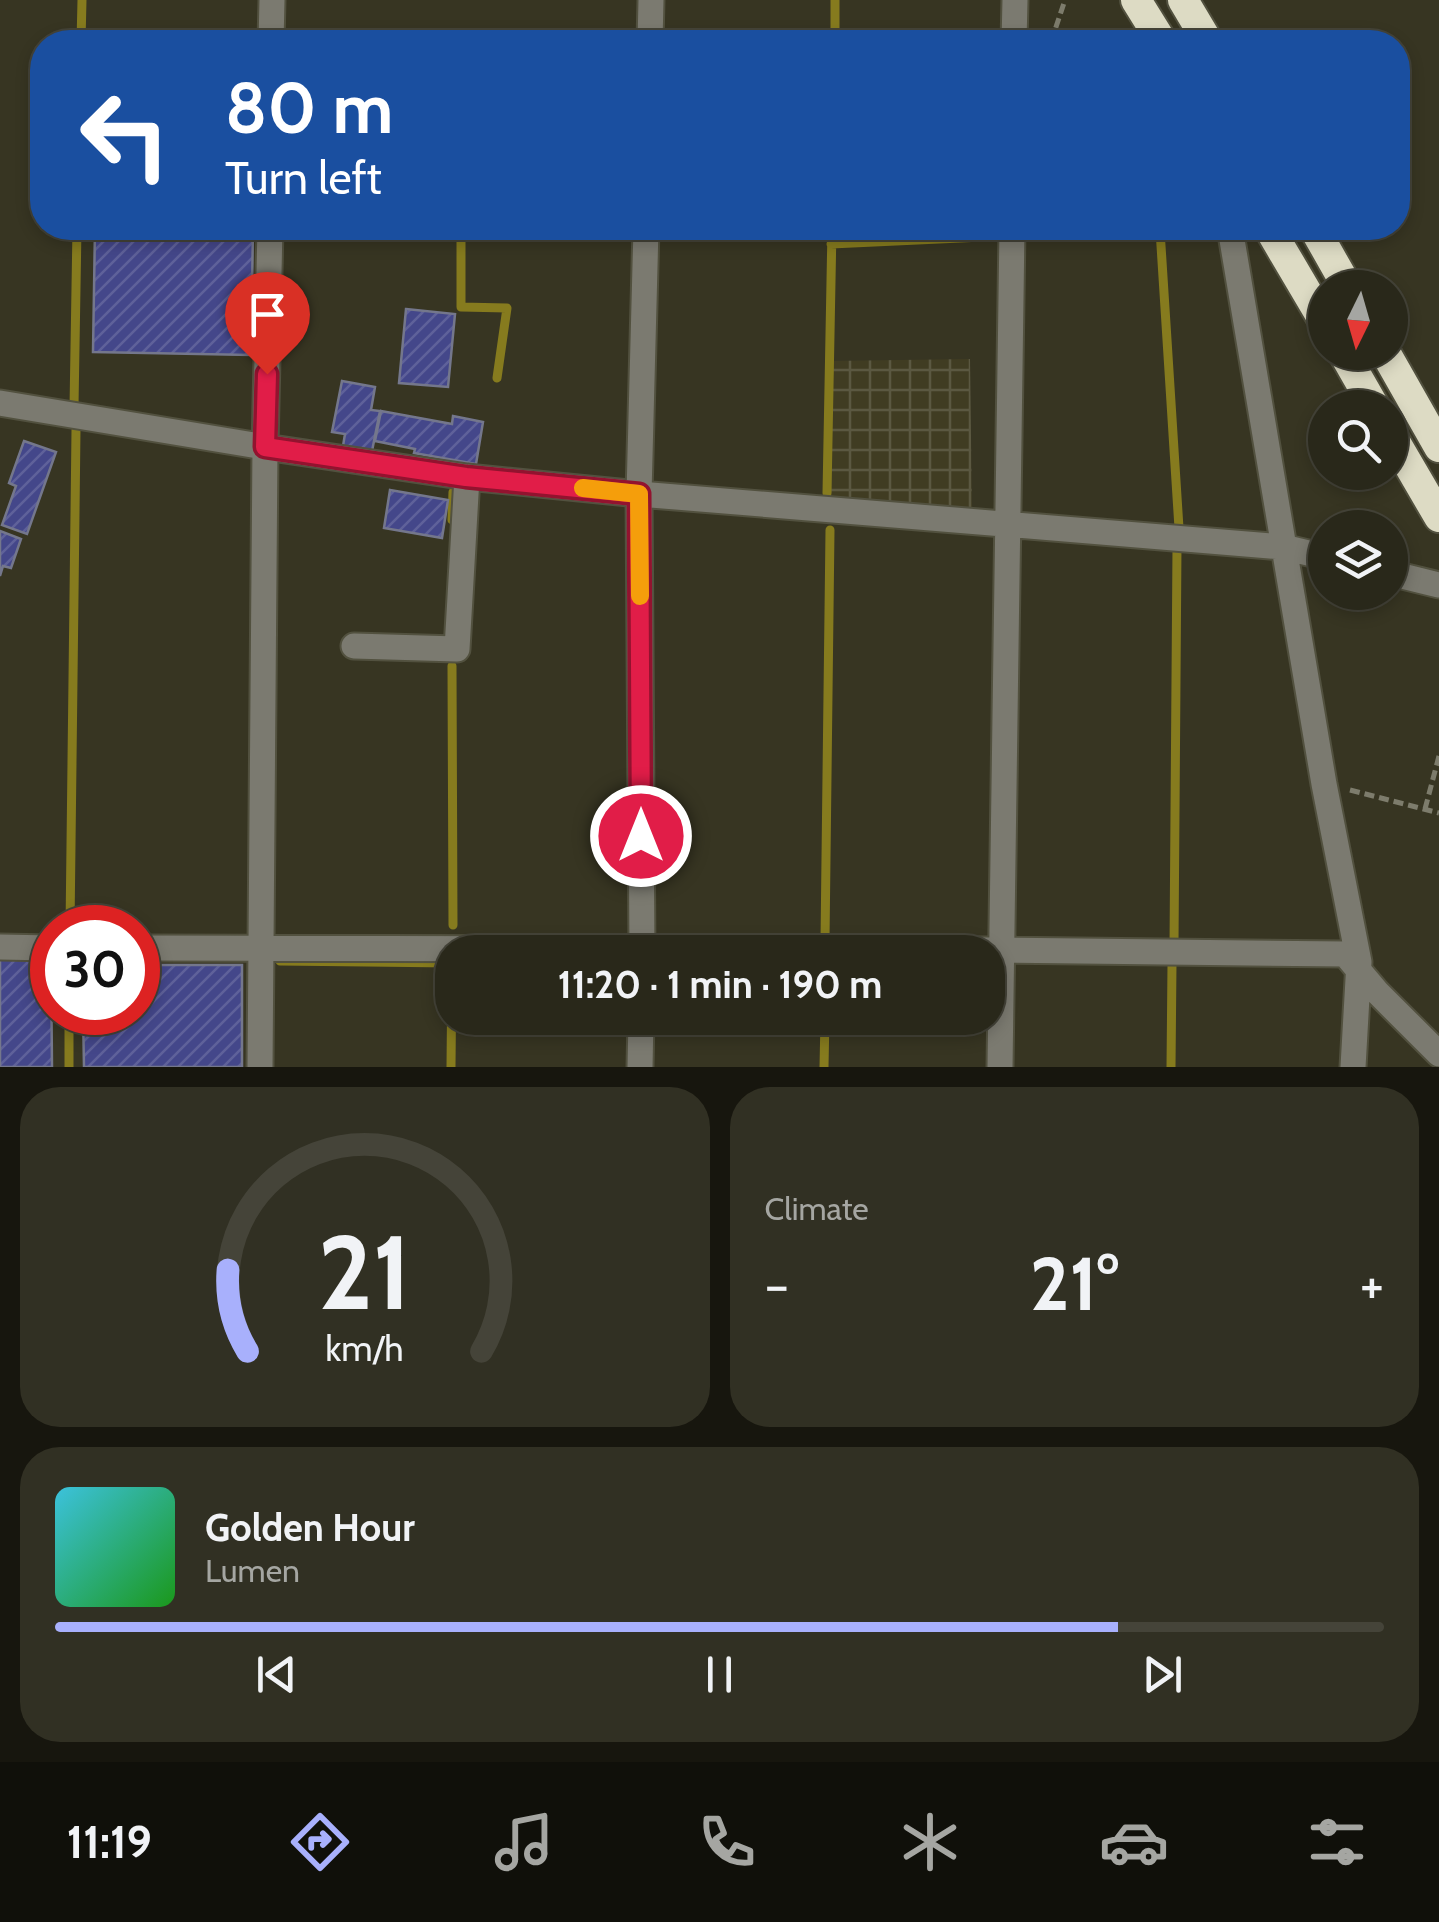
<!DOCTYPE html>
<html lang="en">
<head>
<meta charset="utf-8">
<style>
  :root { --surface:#29281a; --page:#313023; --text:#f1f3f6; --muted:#a5a6a2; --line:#454439; --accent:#a8b0fc }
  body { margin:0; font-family:Cabin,sans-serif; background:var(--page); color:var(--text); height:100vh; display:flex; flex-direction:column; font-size:38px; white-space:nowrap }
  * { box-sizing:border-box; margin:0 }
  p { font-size:32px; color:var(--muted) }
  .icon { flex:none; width:55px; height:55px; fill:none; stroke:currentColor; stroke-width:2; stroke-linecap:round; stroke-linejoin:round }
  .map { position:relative; height:1067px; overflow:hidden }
  .drawer { display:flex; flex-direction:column; gap:20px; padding:20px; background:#17160e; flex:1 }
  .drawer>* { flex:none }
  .hud { position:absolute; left:30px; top:30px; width:1380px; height:210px; border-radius:40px; box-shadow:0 5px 15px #0003,0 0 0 2px var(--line); background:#1a4fa0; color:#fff; overflow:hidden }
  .needle { width:65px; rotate:185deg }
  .controls { position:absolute; left:1308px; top:270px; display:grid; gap:20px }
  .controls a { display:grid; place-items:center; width:100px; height:100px; border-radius:50%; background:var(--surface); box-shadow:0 5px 15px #0003,0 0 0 2px var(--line); font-size:50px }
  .speed { position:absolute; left:30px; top:905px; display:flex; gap:20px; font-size:50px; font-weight:700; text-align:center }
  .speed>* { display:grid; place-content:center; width:130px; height:130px; border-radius:50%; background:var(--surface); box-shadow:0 5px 15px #0003,0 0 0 2px var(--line); line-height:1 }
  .speed .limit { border:15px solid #d22; background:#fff; color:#111 }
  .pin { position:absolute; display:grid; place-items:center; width:85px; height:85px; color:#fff; margin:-102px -42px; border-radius:50% 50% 50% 0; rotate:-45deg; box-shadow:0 0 10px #0007 }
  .pin .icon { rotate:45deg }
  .me { position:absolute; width:110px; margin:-55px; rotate:0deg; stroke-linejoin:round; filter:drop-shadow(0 0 8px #0008) }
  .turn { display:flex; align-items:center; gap:35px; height:210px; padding:0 30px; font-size:45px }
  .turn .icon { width:130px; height:130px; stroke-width:2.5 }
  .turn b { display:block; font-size:70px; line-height:85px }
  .big { font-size:75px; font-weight:700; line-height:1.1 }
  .drawer .widget { flex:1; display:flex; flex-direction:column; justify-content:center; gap:15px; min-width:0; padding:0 35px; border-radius:40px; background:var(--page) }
  .drawer .dial { align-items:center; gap:0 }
  .dial svg { height:260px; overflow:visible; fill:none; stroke:var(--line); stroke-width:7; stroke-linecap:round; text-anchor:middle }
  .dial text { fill:var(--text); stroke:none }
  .song { display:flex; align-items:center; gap:30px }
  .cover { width:120px; height:120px; border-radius:15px; background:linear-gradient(135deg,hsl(190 70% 55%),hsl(120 70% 35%)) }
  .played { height:10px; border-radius:5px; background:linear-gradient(90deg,var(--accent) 80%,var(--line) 80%) }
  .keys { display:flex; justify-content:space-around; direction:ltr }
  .heat { display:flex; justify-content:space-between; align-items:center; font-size:55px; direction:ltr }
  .drawer .tiles { flex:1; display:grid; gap:20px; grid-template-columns:1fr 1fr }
  .widget:last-child { grid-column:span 2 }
  .trip { position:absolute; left:435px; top:935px; width:570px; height:100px; border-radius:40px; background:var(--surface); box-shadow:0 5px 15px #0003,0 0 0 2px var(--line); font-weight:700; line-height:100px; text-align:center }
  .dock { display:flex; height:160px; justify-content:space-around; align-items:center; background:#10100a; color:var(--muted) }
  .dock .icon { width:70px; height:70px }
  .dock .selected { color:var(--accent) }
  .dock b { font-size:45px; color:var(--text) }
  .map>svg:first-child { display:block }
</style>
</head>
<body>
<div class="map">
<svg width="1439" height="1067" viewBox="0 0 1439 1067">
  <defs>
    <pattern id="industrial-grid" width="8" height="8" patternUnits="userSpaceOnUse" patternTransform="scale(2.5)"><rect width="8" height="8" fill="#403c22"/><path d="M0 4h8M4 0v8" fill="none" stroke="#5b5841"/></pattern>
    <pattern id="building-hatch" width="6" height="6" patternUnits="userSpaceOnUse" patternTransform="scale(2.5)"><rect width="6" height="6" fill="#44478a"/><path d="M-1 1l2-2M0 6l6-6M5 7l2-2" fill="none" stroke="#5f619a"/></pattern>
  </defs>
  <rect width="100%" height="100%" fill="#373522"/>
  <path fill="url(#industrial-grid)" d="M 970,359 L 972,514 L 828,501 L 830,361 Z"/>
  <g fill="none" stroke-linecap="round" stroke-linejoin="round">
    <path stroke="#867b1e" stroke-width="9" d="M 81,42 L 82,0
      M 835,42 L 835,0
      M 461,228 L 461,307 L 507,308 L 497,378
      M 1022,236 L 1160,230 L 1179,528
      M 831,244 L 1004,236
      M 74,407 L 77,228
      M 827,493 L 832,228
      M 452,520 L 453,492
      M 452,666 L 453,925
      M 70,928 L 76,430
      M 825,940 L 830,530
      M 1174,945 L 1177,546
      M 280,961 L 452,963 L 451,1067
      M 69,1067 L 69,1012
      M 824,1067 L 825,1018
      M 1171,1067 L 1172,964"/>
  </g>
  <path fill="url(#building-hatch)" stroke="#74778c" stroke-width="2.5" d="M 95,228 L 253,228 L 251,355 L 93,352 Z
    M 406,309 L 455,314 L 448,387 L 399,383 Z
    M 342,381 L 375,387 L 371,410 L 380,411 L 372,451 L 343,446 L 345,434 L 332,432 Z
    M 381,411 L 452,424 L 453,416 L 483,422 L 476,464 L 414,453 L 415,449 L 375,441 Z
    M 24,441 L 56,452 L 27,534 L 2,525 L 16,486 L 9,483 Z
    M 390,490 L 448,500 L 442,538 L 384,528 Z
    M 0,531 L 21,539 L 11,568 L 3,566 L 0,576 Z
    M 0,958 L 51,958 L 52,1067 L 0,1067 Z
    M 138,965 L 242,965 L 242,1067 L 84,1067 L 83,1012 L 138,1012 Z"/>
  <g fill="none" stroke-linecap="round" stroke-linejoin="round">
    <defs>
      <path id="minor" d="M 271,42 L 272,0
        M 650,42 L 651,0
        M 1014,42 L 1015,0
        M 1230,228 L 1324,784 L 1359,962 L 1353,1067
        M 0,403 L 265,447 L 467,477 L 639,494 L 1283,547 L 1325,557
        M 1390,573 L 1439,585
        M 354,646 L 457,649 L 467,477
        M 0,947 L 52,948
        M 138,948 L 1001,950 L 1345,954 L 1377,992 L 1439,1054
        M 642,952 L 639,494 L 646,228
        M 260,1067 L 265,447 L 270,228
        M 640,1067 L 641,1018
        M 1000,1067 L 1012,228"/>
      <path id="highway" d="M 1136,0 L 1162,42
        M 1183,0 L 1208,42
        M 1269,228 L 1325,323
        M 1314,228 L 1348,288
        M 1343,352 L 1375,408
        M 1385,352 L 1439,447
        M 1390,433 L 1439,517"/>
    </defs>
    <use href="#minor" stroke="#52513f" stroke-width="29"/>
    <use href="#highway" stroke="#52513f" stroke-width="34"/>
    <path stroke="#7d7c6c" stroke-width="5" stroke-dasharray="10 5" stroke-linecap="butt" d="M 1051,42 L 1065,0
      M 1350,790 L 1439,813
      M 1425,809 L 1439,756"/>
    <use href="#minor" stroke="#7b7a70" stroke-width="25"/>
    <use href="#highway" stroke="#dddbc4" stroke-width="30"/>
  </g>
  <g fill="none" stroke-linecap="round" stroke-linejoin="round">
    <defs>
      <path id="route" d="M 267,374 L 265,447 L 466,477 L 639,494 L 641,836"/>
    </defs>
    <use href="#route" stroke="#92132f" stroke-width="25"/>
    <use href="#route" stroke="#e11d48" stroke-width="18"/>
    <path stroke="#f59e0b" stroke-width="18" d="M 583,488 L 639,494 L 640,596"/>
  </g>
</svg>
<div class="controls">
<a><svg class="needle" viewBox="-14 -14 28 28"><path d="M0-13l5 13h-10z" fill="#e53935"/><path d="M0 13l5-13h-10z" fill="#a5a6a2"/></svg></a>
<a><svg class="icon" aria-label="search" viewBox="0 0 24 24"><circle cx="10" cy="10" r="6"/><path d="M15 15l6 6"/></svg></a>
<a><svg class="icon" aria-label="layers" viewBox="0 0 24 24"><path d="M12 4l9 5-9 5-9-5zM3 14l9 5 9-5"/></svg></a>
</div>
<div class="speed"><div class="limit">30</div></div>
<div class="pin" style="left:267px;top:374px;background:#d93025"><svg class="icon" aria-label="arrive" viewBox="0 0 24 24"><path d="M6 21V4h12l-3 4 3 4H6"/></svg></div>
<svg class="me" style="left:641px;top:836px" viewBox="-20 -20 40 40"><circle r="17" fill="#e11d48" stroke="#fff" stroke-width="3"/><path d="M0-11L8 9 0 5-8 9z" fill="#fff"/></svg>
<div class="trip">11:20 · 1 min · 190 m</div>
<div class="hud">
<div class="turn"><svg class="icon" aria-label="left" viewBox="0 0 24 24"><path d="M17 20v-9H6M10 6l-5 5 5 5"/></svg><div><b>80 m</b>Turn left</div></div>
</div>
</div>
<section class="drawer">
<div class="tiles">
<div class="widget dial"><svg viewBox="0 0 100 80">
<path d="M14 69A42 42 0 1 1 86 69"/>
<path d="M14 69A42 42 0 0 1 8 44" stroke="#a8b0fc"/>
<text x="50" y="56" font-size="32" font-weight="700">21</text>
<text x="50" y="72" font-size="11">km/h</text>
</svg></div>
<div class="widget"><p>Climate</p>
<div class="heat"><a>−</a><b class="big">21°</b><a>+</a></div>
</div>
<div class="widget">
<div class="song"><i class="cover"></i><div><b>Golden Hour</b><p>Lumen</p></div></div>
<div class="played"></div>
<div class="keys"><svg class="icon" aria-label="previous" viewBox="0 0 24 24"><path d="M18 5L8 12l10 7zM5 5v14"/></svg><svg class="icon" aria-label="pause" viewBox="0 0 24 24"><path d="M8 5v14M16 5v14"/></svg><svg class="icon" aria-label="next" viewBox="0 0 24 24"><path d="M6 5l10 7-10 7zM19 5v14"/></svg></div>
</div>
</div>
</section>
<nav class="dock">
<b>11:19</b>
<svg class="icon selected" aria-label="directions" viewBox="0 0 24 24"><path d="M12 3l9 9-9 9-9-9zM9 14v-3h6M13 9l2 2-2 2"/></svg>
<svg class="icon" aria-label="music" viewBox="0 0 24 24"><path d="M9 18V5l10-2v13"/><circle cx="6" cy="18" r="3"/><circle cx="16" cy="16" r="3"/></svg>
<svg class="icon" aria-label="phone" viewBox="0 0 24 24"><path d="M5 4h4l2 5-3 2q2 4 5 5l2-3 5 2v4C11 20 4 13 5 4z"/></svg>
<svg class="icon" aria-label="climate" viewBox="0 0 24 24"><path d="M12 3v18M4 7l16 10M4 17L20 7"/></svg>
<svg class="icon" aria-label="car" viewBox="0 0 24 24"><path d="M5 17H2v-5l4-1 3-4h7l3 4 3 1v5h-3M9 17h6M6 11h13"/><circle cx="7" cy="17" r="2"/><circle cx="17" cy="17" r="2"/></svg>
<svg class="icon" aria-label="filters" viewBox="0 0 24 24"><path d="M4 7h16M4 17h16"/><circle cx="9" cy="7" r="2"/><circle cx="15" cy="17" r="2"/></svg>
</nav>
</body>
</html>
